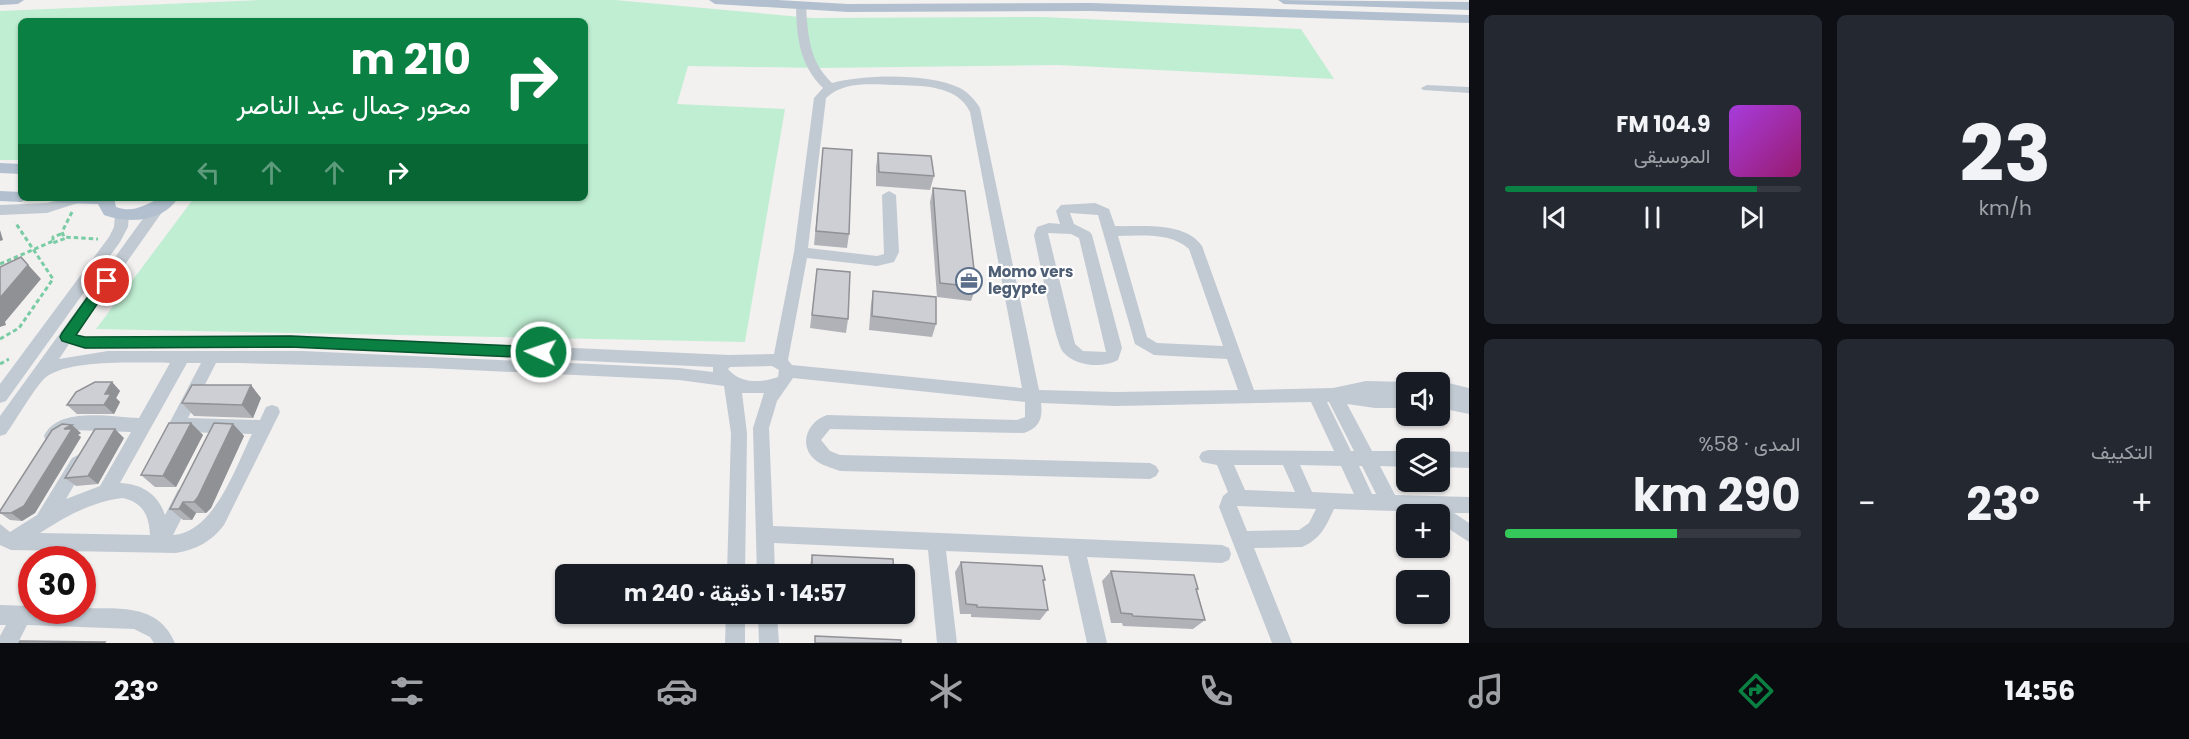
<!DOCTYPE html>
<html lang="ar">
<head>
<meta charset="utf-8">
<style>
  :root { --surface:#171b24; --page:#242831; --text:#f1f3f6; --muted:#9ea1a6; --line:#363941; --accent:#0b8043 }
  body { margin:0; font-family:Poppins,Vazirmatn,sans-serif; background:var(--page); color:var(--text); direction:rtl; height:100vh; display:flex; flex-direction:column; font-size:22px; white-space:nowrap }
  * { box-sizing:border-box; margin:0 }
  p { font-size:20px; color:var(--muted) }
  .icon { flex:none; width:33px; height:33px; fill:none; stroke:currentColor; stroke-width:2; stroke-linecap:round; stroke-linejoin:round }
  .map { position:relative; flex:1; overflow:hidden; direction:ltr }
  .side { display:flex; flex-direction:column; gap:15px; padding:15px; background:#0d0f14; width:720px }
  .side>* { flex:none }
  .banner { position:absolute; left:18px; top:18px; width:570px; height:183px; border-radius:9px; box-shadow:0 2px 4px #0004; direction:rtl; background:#0b8043; color:#fff; overflow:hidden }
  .buttons { position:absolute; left:1396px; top:372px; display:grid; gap:12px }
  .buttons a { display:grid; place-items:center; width:54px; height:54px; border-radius:9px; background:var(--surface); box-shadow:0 2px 4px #0004; font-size:30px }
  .speed { position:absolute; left:18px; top:546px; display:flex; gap:12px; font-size:30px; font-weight:700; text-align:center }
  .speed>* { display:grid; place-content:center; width:78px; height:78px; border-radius:50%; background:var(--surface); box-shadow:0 2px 4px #0004; line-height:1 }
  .speed .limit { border:9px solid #d22; background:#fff; color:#111 }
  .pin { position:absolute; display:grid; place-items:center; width:51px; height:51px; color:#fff; margin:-26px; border:3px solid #fff; border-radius:50%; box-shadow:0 2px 6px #0007 }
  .me { position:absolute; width:66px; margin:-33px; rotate:273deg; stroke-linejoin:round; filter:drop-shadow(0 0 4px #0008) }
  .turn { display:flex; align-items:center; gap:21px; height:126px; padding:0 18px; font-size:27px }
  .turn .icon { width:78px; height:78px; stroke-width:2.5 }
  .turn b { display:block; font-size:42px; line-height:51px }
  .lanes { display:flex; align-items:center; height:57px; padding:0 18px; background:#0003; justify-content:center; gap:30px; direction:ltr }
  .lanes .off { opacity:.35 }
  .big { font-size:45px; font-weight:700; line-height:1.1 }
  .side .widget { flex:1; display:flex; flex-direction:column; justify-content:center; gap:9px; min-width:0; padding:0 21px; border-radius:9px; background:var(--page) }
  .side .dial { align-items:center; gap:0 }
  .dial b { font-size:78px; line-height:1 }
  .song { display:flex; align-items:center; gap:18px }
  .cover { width:72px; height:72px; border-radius:9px; background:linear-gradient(135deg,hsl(280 70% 55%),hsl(320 70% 35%)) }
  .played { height:6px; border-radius:3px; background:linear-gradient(90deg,var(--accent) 85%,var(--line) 85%) }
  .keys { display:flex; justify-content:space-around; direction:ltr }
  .heat { display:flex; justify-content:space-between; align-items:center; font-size:33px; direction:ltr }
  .charge { height:9px; border-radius:4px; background:linear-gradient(90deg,#34c759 58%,var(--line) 0) }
  .side .tiles { flex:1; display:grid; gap:15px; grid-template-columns:repeat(2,1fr) }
  .trip { position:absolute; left:555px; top:564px; width:360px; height:60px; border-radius:9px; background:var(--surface); box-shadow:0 2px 4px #0004; font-weight:700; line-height:60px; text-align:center; direction:rtl }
  .tab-bar { display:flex; height:96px; justify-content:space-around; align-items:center; background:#090b0e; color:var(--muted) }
  .tab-bar .icon { width:42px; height:42px }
  .tab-bar .selected { color:var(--accent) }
  .tab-bar b { font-size:27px; color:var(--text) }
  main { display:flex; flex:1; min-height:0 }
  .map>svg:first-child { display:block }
</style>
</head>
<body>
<main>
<section class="side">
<div class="tiles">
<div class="widget dial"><b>23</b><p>km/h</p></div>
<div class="widget">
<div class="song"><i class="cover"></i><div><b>104.9 FM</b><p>الموسيقى</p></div></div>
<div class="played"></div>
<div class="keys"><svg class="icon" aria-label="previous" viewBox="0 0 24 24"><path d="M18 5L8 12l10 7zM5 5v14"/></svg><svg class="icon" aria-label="pause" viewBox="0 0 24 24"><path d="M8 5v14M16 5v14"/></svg><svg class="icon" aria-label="next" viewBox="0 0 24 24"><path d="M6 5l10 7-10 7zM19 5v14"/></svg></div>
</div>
<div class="widget"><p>التكييف</p>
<div class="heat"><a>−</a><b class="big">23°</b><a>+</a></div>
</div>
<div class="widget"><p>المدى · 58%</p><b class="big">290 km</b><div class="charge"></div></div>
</div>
</section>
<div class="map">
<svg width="1469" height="643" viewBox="0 0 1469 643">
  <rect width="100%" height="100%" fill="#f3f0f0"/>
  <path fill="#c0eed3" d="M 262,0 L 615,0 L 812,18 L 1043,17 L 1301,29 L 1334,79 L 1058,65 L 820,68 L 688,66 L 677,104 L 785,109 L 745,342 L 96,329 L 194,198 L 585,198 L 585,21 L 21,21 L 21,160 L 0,160 L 0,11 Z"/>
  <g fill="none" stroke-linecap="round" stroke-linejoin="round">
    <path stroke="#79cca4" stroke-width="3" stroke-dasharray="4.5 3" stroke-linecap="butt" d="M 72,212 L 62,232 L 64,237 L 98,239
      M 61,234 L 53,237 L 53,243 L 66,238
      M 0,264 L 53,241
      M 0,339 L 19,328 L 53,279 L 15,222
      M 0,364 L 9,359"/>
    <path fill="#c1cad2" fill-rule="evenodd" d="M 801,3 L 806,6 C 808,36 809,61 832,83 C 865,74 929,73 960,88 C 969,93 975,100 980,108 L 1039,390 L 1116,392 L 1238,390 L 1227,359 L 1154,355 L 1135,344 L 1098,215 L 1070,213 L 1074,224 L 1090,232 L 1092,235 L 1122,348 L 1118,360 C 1102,369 1075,366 1063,352 C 1055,343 1038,253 1034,235 L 1037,227 L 1049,223 L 1060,224 L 1056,211 L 1061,205 L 1095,203 L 1109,209 L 1115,226 C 1141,227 1185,221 1202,246 L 1254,390 L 1333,388 L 1366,381 L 1410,382 L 1407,382 L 1407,408 L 1375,408 L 1347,404 L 1372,451 L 1407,451 L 1407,467 L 1380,466 L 1395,495 L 1469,497 L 1469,513 L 1454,513 L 1469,523 L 1469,542 L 1440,523 L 1440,514 L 1428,514 L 1424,512 L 1334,509 C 1326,526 1321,539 1302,547 L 1254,548 L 1292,643 L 1272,643 L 1219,507 L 1223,496 L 1228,492 L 1217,465 L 1202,462 L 1199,457 L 1202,452 L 1208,450 L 1334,451 L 1311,402 L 1116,406 L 1041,403 C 1043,419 1039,428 1024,433 L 830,429 L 821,440 L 830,451 L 840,455 L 1150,463 L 1156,466 L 1159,471 L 1156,476 L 1150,479 L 840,471 C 833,468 824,466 818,462 C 797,448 806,422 827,415 L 1017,420 L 1025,417 L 1025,402 L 793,378 L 777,401 L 769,428 L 773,526 L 1222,545 L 1229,548 L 1231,554 L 1229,560 L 1222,563 L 1087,557 L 1107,643 L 1087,643 L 1068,556 L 946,551 L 957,643 L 937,643 L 928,550 L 774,543 L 775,574 L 757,574 L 753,428 L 764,393 L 742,393 L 747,433 L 745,574 L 727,574 L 731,433 L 724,386 L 679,380 L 428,368 L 239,363 L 216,363 L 188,418 L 260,420 L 266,407 L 272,405 L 278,407 L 280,412 L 224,525 C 212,541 196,550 176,553 L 11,550 L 0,545 L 0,524 L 10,532 L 37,515 L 72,458 L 78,455 L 84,458 L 87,463 L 66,499 L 100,486 L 131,432 L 72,430 L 52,443 L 46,441 L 44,436 C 58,406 111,417 139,418 L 170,363 C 140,363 71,359 46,377 C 37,384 14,423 6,434 L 0,436 L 0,416 L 155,202 L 165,202 L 167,205 L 165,208 L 76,334 L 85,337 L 290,335 L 729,355 L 774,354 L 794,252 L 814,98 L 823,88 C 799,64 797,38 796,6 ZM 894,85 C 920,86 957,84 970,112 L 1022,388 L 792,365 L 788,360 L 807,258 L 877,266 L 894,262 L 899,252 L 896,195 L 889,191 L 882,195 L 884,254 L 877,256 L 808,248 L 826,98 C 843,81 872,84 894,85 ZM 1048,233 L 1071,234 L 1079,238 L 1106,352 L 1083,351 L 1075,344 ZM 1118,236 C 1141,236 1170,232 1189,249 L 1223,346 L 1157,343 L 1147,337 ZM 69,344 L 85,349 L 290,347 L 713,367 L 713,372 L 679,368 L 302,351 L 108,351 L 59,359 ZM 187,363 L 201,363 L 161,439 L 163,444 L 169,446 L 175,444 L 181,432 L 252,434 C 236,466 214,533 173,535 L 193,496 L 190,490 L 184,488 L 178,490 L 165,515 C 158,494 142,484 120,483 ZM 772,366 L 779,370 L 778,377 C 761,383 740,384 728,369 L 730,367 ZM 1327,402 L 1329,402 L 1354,451 L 1351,451 ZM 1234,465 L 1283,465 L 1295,492 L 1245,490 ZM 1300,465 L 1341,466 L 1354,494 L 1312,492 ZM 1359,466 L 1362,466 L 1376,494 L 1372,494 ZM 123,498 C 143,503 149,515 150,535 L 40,533 C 66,516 91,502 123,498 ZM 1237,506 L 1316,509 L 1309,523 L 1299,530 L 1247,531 Z
      M 1427,85 L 1469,87 L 1469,93 L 1423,90 L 1421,88 Z
      M 64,198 L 86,198 L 84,201 L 47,213 L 0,215 L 0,205 L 47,203 Z
      M 122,210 L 129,215 L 128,227 L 120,242 L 6,401 L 0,403 L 0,384 L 109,237 L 114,227 L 115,215 Z
      M 1440,381 L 1469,388 L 1469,414 L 1440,408 L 1440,382 L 1437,382 Z
      M 1440,451 L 1469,452 L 1469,468 L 1440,467 Z
      M 0,605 L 32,606 L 32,610 L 82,610 L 82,608 C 119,609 158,603 175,643 L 154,643 L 150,637 L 134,629 L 27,625 L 18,643 L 0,643 L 0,636 L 6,625 L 0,625 Z
      M 726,614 L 745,614 L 745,643 L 725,643 Z
      M 758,614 L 777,614 L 779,643 L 759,643 Z"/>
    <path fill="#b1bfce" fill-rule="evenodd" d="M 0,0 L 24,0 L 18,4 L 0,5 Z
      M 709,0 L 777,0 L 848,4 L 1091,3 L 1469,15 L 1469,23 L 1091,11 L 848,12 L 715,4 Z
      M 1278,0 L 1469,2 L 1469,10 L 1284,4 Z
      M 0,163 L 21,164 L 21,174 L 0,173 Z
      M 0,191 L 21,192 L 21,198 L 28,198 L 21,202 L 0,201 Z
      M 54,198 L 114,198 L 116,207 C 133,213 143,206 158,199 C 164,197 172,198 178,198 C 163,222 128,224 104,215 L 98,204 L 62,203 L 56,202 Z"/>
  </g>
  <path fill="#b0b2b7" d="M 823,148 L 849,234 L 847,248 L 814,245 Z
    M 878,153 L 934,176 L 930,190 L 876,186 L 876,167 Z
    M 933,188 L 976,287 L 971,301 L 937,297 L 930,202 Z
    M 817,269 L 848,319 L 846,333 L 810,328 Z
    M 873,291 L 936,324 L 932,337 L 869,330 L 871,304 Z
    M 112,382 L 120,391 L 116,398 L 120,402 L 114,414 L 77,414 L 67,405 Z
    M 261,398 L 253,418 L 194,416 L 182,403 Z
    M 191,423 L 203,435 L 176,487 L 155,487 L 141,475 Z
    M 233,424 L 244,436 L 211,508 L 206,513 L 196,513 L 192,520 L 183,520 L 170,509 Z
    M 52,430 L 81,433 L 78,435 L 81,437 L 35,513 L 22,521 L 10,520 L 0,513 L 0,511 Z
    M 124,438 L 98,484 L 76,486 L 65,478 Z
    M 812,555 L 894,573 L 893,574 L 810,574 L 810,566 Z
    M 961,562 L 1045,580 L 1043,583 L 1048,610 L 1040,620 L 971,617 L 971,614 L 960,614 L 955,572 Z
    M 1111,571 L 1198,589 L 1197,590 L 1205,620 L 1193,629 L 1123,626 L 1122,623 L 1111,623 L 1102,581 Z"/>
  <path fill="#909195" d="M 0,230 L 3,240 L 0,241 Z
    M 21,257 L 41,279 L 5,322 L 6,325 L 0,327 L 0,298 Z
    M 112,382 L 120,391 L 116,398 L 120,402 L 114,414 L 104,405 L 105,394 Z
    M 251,385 L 261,398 L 253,418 L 242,405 Z
    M 191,423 L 203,435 L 176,487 L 163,476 Z
    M 233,424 L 244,436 L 211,508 L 206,513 L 194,502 Z
    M 72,425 L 81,433 L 78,435 L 81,437 L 35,513 L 22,521 L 11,513 L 64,429 Z
    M 115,429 L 124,438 L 98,484 L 88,476 Z
    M 183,502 L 196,513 L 192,520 L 179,509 Z"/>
  <path fill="#cdcfd5" stroke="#909195" stroke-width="1.5" d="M 823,148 L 852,150 L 849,234 L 816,231 Z
    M 878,153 L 931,156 L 934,176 L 879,172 Z
    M 933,188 L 965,191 L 976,287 L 940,283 Z
    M 21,257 L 28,265 L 0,298 L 0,267 Z
    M 817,269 L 850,272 L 848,319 L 812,315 Z
    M 873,291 L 936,297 L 936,324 L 872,316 Z
    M 95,382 L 112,382 L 105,394 L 111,394 L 104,405 L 67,405 L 76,392 Z
    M 192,385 L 251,385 L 242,405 L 182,403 Z
    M 169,423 L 191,423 L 163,476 L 141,475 Z
    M 214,423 L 233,424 L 198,497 L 194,502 L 183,502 L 179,509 L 170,509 Z
    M 62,424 L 72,425 L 64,429 L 72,429 L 24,506 L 11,513 L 0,513 L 0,511 L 52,430 Z
    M 95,429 L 115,429 L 88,476 L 65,478 Z
    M 812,555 L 893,559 L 894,573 L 892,573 L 892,574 L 812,574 Z
    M 961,562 L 1042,566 L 1045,580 L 1043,580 L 1048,610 L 977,607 L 977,605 L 966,604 Z
    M 1111,571 L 1194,575 L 1198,589 L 1196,589 L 1205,620 L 1133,616 L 1132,614 L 1121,613 Z
    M 815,636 L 901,640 L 901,643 L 815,643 Z
    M 20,641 L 105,642 L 104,643 L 19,643 Z"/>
  <path fill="#0b8043" stroke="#07532c" stroke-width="1.5" d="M 107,276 L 113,281 L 76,335 L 85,337 L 290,336 L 541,347 L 546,349 L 548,352 L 546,356 L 541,358 L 290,347 L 85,348 L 62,341 L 60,337 L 62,333 L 102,277 Z"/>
  <defs>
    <symbol id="office-ring" viewBox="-11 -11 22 22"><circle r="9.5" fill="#fff" stroke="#5c6f8a" stroke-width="1.5"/><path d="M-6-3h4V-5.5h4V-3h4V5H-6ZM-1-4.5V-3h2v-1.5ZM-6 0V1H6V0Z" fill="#5c6f8a"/></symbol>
  </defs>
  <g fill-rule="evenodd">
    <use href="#office-ring" x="954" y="266" width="30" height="30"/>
  </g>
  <g text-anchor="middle" stroke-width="4.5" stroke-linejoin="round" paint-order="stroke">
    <g font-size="15" font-weight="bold" fill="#4e5e75" stroke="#fff" text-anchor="start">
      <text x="988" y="277">Momo vers<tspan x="988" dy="17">legypte</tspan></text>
    </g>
  </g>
</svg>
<div class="buttons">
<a><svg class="icon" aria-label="sound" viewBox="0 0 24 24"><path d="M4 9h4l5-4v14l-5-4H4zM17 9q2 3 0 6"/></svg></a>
<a><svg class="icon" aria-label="layers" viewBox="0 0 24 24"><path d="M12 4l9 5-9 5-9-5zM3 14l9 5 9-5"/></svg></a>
<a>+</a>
<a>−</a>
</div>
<div class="speed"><div class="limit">30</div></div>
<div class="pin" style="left:107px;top:281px;background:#d93025"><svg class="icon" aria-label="arrive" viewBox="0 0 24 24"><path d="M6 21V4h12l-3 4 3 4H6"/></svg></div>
<svg class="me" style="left:541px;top:352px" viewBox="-20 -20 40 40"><circle r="17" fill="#0b8043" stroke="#fff" stroke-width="3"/><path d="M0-11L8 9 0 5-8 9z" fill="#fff"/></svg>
<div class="trip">14:57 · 1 دقيقة · 240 m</div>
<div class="banner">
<div class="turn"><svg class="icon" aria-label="right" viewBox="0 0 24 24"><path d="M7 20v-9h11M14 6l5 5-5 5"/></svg><div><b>210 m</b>محور جمال عبد الناصر</div></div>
<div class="lanes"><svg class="icon off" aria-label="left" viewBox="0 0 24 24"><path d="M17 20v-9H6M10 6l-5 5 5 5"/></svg><svg class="icon off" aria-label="ahead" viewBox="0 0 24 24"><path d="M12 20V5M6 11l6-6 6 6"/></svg><svg class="icon off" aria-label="ahead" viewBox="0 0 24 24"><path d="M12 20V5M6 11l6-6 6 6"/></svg><svg class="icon" aria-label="right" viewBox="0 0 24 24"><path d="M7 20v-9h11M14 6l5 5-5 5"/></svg></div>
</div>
</div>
</main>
<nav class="tab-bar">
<b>14:56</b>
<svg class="icon selected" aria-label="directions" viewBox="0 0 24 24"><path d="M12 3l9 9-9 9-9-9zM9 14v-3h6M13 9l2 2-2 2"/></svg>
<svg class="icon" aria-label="music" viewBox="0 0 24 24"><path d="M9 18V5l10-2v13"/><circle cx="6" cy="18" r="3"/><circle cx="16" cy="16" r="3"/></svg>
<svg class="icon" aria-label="phone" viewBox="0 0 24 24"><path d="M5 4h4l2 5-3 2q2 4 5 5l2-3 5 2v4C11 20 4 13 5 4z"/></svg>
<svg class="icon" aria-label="climate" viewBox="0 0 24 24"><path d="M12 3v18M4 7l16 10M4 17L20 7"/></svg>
<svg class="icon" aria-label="car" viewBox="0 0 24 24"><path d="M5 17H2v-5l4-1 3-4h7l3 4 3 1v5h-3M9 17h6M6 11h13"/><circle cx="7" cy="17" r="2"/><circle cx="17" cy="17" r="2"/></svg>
<svg class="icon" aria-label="filters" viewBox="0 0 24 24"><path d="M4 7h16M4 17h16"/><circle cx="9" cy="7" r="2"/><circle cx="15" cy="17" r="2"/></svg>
<b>23°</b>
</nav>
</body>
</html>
